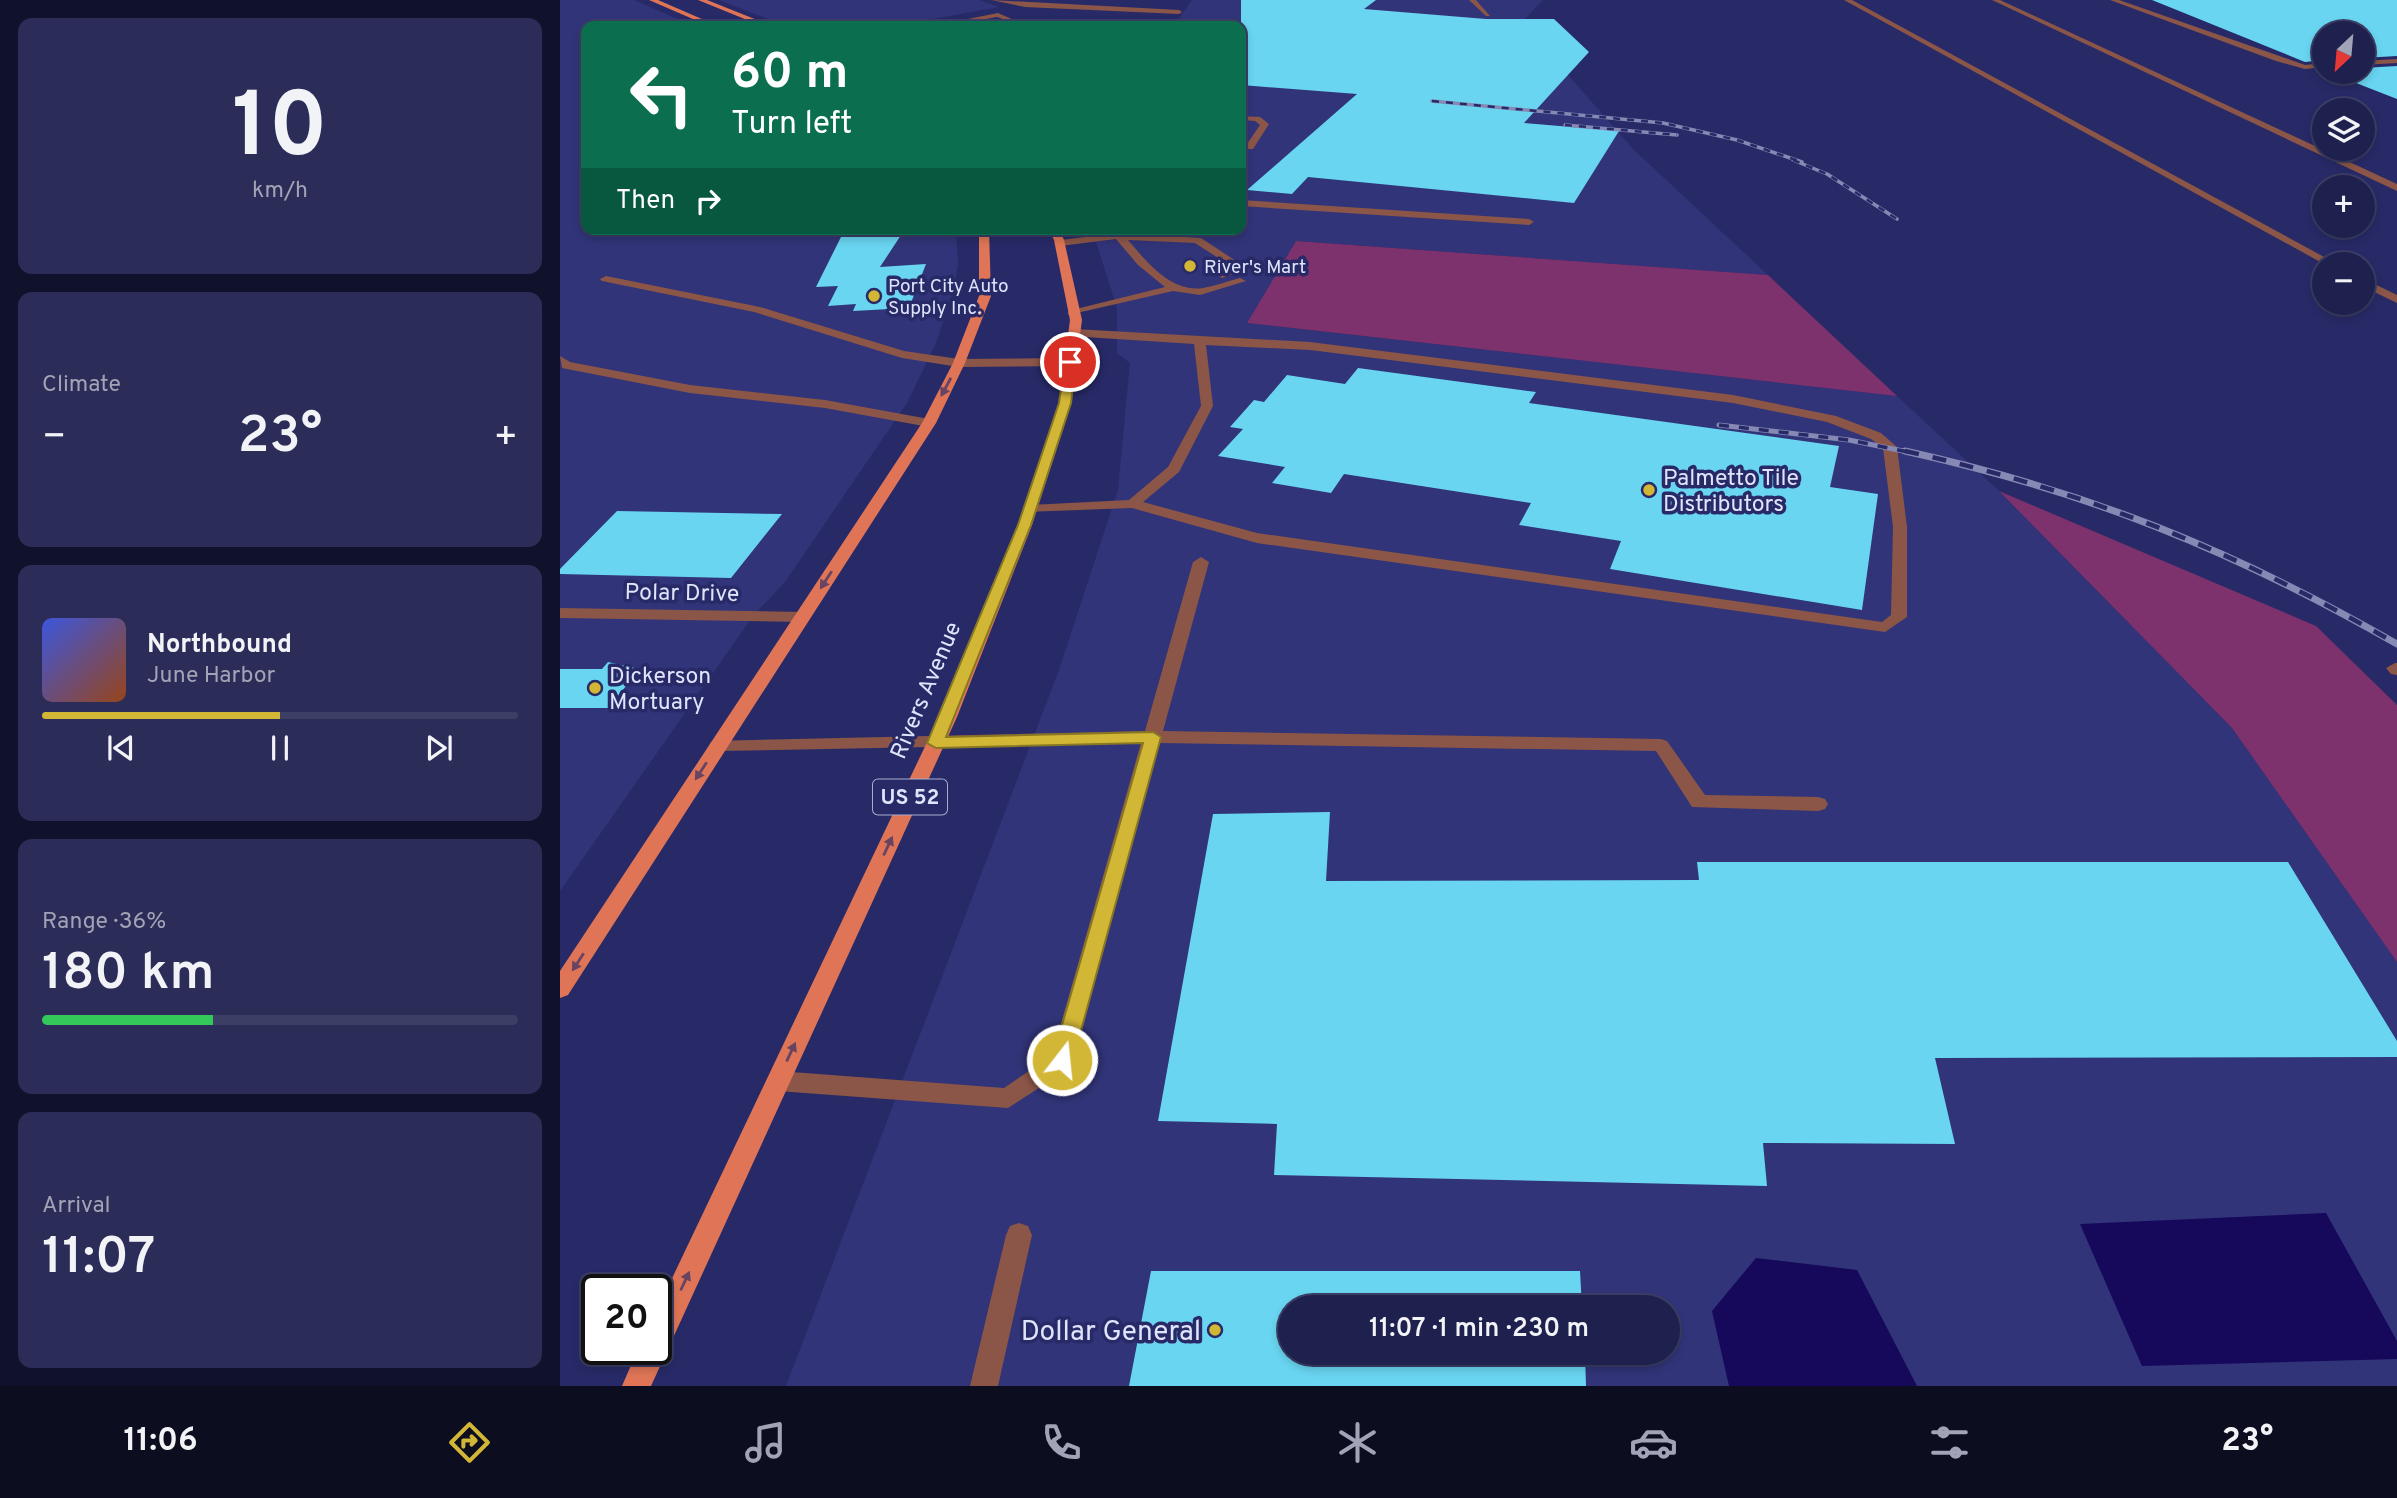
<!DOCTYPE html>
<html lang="en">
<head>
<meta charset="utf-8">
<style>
  :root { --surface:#1e204e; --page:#2b2d58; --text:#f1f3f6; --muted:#a1a3b6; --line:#3c3e66; --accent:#d2b736 }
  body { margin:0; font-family:Overpass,sans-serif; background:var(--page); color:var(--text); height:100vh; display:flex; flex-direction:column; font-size:26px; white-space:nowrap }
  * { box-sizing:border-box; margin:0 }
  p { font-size:23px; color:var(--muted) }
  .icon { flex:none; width:38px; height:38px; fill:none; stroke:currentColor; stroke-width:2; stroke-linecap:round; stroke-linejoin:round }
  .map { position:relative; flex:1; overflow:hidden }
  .side { display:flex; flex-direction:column; gap:18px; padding:18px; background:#10122b; width:560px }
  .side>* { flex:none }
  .top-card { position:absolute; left:21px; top:21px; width:665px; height:214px; border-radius:14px; box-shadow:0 4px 10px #0003,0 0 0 2px var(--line); background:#0b6e4f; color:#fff; overflow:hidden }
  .needle { width:46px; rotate:206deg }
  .fabs { position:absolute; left:1752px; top:21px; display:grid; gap:14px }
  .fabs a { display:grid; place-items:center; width:63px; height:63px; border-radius:50%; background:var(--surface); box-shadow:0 4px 10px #0003,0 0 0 2px var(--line); font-size:35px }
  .speed { position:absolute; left:21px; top:1274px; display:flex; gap:14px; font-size:35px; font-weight:700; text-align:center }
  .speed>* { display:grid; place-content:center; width:91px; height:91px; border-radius:50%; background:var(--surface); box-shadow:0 4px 10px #0003,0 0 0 2px var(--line); line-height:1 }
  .speed .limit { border:4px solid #111; border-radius:10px; background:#fff; color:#111 }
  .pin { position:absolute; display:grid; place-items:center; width:60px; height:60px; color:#fff; margin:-30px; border:4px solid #fff; border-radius:50%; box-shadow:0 2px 7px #0007 }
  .me { position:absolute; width:77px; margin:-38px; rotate:16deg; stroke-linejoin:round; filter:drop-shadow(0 0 5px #0008) }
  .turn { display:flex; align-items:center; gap:24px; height:147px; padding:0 35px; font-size:32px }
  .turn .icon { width:91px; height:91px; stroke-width:2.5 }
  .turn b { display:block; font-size:49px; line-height:60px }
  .then { display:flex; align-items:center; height:66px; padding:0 35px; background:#0003; gap:14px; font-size:26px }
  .big { font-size:52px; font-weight:600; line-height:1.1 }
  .side .card { flex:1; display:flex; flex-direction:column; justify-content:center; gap:10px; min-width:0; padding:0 24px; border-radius:14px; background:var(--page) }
  .side .dial { align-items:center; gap:0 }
  .dial b { font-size:91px; line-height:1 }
  .song { display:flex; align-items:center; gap:21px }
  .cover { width:84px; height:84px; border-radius:10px; background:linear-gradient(135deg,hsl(230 70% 55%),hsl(20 70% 35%)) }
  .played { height:7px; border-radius:4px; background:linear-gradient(90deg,var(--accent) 50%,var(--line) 50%) }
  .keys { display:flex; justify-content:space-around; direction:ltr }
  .heat { display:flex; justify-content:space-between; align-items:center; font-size:38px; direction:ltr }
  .charge { height:10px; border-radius:5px; background:linear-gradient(90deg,#34c759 36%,var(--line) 0) }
  .trip { position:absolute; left:718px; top:1295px; width:402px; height:70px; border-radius:35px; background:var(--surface); box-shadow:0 4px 10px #0003,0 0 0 2px var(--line); font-weight:600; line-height:70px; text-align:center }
  .tab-bar { display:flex; height:112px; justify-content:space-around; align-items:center; background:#0c0d1f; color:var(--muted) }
  .tab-bar .icon { width:49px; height:49px }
  .tab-bar .on { color:var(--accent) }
  .tab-bar b { font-size:32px; color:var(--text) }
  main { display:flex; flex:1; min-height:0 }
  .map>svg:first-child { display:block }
</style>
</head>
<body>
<main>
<section class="side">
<div class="card dial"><b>10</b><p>km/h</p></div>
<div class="card"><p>Climate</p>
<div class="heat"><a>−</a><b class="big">23°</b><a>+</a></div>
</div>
<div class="card">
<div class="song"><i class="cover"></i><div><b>Northbound</b><p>June Harbor</p></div></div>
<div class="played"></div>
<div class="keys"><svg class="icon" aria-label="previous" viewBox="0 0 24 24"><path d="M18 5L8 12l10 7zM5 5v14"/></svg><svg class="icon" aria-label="pause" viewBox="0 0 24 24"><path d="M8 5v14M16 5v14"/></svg><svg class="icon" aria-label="next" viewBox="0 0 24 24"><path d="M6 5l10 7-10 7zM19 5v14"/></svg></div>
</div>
<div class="card"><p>Range · 36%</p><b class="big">180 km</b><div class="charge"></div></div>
<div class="card"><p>Arrival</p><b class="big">11:07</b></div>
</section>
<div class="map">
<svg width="1837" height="1386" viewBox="0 0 1837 1386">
  <rect width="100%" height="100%" fill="#282a68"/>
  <path fill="#313478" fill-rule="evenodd" d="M 0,0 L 74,0 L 134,26 L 26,26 L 26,229 L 396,229 L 398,265 L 393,292 L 376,343 L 347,403 L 225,582 L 193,616 L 0,891 Z
    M 159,0 L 419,0 L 439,7 L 333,26 L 226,26 Z
    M 632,0 L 983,0 L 962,22 L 1073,149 L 1208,275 L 736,241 L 687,323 L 1337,396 L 1439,491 L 1672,728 L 1837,962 L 1837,1386 L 226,1386 L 499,670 L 558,490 L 570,363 L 557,353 L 557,308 L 532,229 L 681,229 L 681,26 L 614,26 ZM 730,1307 L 1108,1307 L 1108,1353 L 730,1353 Z"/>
  <path fill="#7d316d" d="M 736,241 L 1208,275 L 1337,396 L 687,323 Z
    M 1439,491 L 1756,626 L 1837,705 L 1837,962 L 1672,728 Z"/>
  <path fill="#16085a" d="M 1766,1213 L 1837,1341 L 1837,1359 L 1582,1366 L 1520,1224 Z
    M 1196,1258 L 1297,1270 L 1357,1386 L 1169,1386 L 1152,1311 Z"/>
  <path fill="#69d5f1" d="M 681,0 L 816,0 L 804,9 L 926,19 L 994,19 L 1029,52 L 964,123 L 1059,131 L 1014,203 L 748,177 L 732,194 L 687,190 L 797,94 L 681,85 Z
    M 1592,0 L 1837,0 L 1837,56 L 1802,58 L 1802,33 L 1764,33 L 1764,60 L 1745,62 Z
    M 1837,66 L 1837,99 L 1768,72 L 1802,72 L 1802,68 Z
    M 285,229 L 345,229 L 320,267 L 366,264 L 349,308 L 293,311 L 296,304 L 268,306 L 278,286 L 256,287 Z
    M 798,368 L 976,392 L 969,403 L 1279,446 L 1270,487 L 1318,494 L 1302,610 L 1050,569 L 1061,541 L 959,525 L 971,503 L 784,474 L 771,493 L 712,483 L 725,467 L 658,456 L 683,429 L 670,427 L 694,400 L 704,402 L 727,375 L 785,384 Z
    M 57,511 L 222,514 L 171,578 L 0,574 L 0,569 Z
    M 48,662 L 79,669 L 49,708 L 0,708 L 0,669 L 42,669 Z
    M 770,812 L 766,881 L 1139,880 L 1137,862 L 1728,862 L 1837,1041 L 1837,1057 L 1375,1058 L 1395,1144 L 1203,1143 L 1207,1186 L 714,1175 L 717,1124 L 598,1121 L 653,814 Z
    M 591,1271 L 1020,1271 L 1022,1307 L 730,1307 L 730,1353 L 1025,1353 L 1026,1386 L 569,1386 Z"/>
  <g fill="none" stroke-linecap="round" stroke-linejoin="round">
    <path fill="#8b5647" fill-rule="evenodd" d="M 909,0 L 916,0 L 930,16 L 926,16 Z
      M 1284,0 L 1292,0 L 1777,264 L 1764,264 Z
      M 1432,0 L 1440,0 L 1837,184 L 1837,191 Z
      M 1550,0 L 1559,0 L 1745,65 L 1764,63 L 1764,67 L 1745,69 L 1716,61 Z
      M 438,13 L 454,20 L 427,26 L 413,26 L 443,19 L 437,17 L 399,24 L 401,26 L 388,23 Z
      M 1837,59 L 1837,63 L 1802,65 L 1802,61 Z
      M 681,116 L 700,117 L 709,124 L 693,149 L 681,149 L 681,143 L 687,144 L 700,125 L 695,121 L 681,120 Z
      M 681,200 L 969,219 L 974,222 L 969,225 L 681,206 Z
      M 559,233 L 641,238 L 688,269 L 662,278 L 657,275 L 674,268 L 635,243 L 568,240 C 586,261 611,293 643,288 C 655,286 668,281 680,278 L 686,281 L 640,295 L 613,291 L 508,315 L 508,311 L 605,287 L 578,265 L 556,239 L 500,246 L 495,243 L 500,240 Z
      M 46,276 L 200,307 L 344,351 L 399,359 L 510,358 L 516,362 L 510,366 L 399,367 L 342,358 L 194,312 L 42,281 L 40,279 Z
      M 1802,278 L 1837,295 L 1837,303 L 1802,286 Z
      M 514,329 L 750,342 L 1173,395 L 1276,416 L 1321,433 L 1337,447 L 1347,527 L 1347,617 L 1325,632 L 697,543 L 572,508 L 465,512 L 463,509 L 470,505 L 569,500 L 608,467 L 641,406 L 634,344 L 510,336 L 508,333 ZM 646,345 L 750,350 L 1173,403 L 1267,422 L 1311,439 L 1323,448 L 1333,527 L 1331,615 L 1322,622 L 697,533 L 583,502 L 619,472 L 653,406 Z
      M 0,356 L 10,362 L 130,385 L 265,400 L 369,419 L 376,423 L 369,427 L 265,408 L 130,393 L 2,368 Z
      M 641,557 L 649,562 L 603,731 L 1101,739 L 1107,741 L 1145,795 L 1258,797 L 1265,799 L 1268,804 L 1265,809 L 1258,811 L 1132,807 L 1096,751 L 600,743 L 510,1068 L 448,1108 L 218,1091 L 210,1088 L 206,1081 L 210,1074 L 218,1071 L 444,1088 L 492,1055 L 581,743 L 158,751 L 149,745 L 152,741 L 585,731 L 633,562 Z
      M 1835,663 L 1837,663 L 1837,675 L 1831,674 L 1826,668 Z
      M 459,1223 L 468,1226 L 472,1235 L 438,1386 L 410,1386 L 446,1235 L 450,1226 Z"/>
    <path fill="#8b5647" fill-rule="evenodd" d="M 431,0 L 619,10 L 622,12 L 619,14 L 465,7 Z
      M 0,608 L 242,612 L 250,617 L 242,622 L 0,618 Z"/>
    <path fill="#df7556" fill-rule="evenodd" d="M 89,0 L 98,0 L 158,26 L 149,26 Z
      M 138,0 L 147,0 L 212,26 L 202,26 Z
      M 419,229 L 429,229 L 431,296 L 405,363 L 376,423 L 8,995 L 0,998 L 0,971 L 362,423 L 393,363 L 419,296 Z
      M 489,229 L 499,229 L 504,240 L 522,320 L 511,403 L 472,525 L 397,717 L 91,1386 L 62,1386 L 78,1349 L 96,1349 L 96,1312 L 379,717 L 458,525 L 499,403 L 510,320 L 494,240 Z"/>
    <defs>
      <path id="rail-far2" d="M 872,101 L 1103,123 L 1177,140 L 1242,162
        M 1005,125 L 1117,135
        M 1233,160 L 1267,174 L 1337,219"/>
      <path id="rail-far1" d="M 1159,425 L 1289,440 L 1353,453"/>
      <path id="rail" d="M 1345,451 C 1527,491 1675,551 1837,644"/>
    </defs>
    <use href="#rail-far2" stroke="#8589b3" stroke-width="3.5"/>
    <use href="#rail-far1" stroke="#8589b3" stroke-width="5"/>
    <use href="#rail" stroke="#8589b3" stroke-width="7"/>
    <use href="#rail-far2" stroke="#282a68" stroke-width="2.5" stroke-dasharray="7" stroke-linecap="butt"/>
    <use href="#rail-far1" stroke="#282a68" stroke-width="3.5" stroke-dasharray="10" stroke-linecap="butt"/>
    <use href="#rail" stroke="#282a68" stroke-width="4.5" stroke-dasharray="14" stroke-linecap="butt"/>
  </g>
  <defs><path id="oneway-solid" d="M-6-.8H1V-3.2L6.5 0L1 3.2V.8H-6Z" transform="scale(1.75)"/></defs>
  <g fill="#684462">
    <use href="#oneway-solid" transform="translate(386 387) rotate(118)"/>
    <use href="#oneway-solid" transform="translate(266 580) rotate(123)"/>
    <use href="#oneway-solid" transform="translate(141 771) rotate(123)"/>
    <use href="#oneway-solid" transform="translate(328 846) rotate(-65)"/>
    <use href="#oneway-solid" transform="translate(18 962) rotate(123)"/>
    <use href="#oneway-solid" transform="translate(231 1052) rotate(-65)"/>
    <use href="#oneway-solid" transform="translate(125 1281) rotate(-65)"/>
  </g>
  <path fill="#d2b736" stroke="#887723" stroke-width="2" d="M 510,359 L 516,362 L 511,403 L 471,525 L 386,737 L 593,732 L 601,737 L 513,1060 L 510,1067 L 502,1069 L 495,1067 L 492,1060 L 583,743 L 376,748 L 367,743 L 458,525 L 499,403 L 505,362 Z"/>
  <g fill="#d2b736" stroke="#282a68" stroke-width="2.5">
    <circle cx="630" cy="266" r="7"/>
    <circle cx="314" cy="296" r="7"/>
    <circle cx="1089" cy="490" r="7"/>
    <circle cx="35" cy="688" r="7"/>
    <circle cx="655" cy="1330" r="7"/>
  </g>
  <g text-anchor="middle" stroke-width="7" stroke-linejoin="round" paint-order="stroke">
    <g font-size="19" fill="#e0e4fb" stroke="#282a68" text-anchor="start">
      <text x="644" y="273">River's Mart</text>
      <text x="328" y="292">Port City Auto<tspan x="328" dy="22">Supply Inc.</tspan></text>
    </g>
    <rect fill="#282a68" stroke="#a9accf" stroke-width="2" x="313" y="779.5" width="74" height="35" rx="5"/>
    <g font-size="21" font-weight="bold" fill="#e0e4fb">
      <text x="350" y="804">US 52</text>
    </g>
    <g font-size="23" fill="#e0e4fb" stroke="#282a68" text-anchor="start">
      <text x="1103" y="485">Palmetto Tile<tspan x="1103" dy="26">Distributors</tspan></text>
      <text x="49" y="683">Dickerson<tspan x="49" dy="26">Mortuary</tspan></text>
    </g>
    <g font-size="23" fill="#e0e4fb" stroke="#282a68">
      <text transform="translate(122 592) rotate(1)" y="8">Polar Drive</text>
      <text transform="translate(365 690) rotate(-67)" y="8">Rivers Avenue</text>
    </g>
    <g font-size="28" fill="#e0e4fb" stroke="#282a68" text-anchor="end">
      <text x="641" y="1340">Dollar General</text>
    </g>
  </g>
</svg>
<div class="fabs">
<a><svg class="needle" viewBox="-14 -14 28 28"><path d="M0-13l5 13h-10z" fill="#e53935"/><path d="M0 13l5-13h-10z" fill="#a1a3b6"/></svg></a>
<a><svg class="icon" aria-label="layers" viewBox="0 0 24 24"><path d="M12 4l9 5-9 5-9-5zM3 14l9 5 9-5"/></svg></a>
<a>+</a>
<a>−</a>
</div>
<div class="speed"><div class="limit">20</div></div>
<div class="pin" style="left:510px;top:362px;background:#d93025"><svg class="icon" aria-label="arrive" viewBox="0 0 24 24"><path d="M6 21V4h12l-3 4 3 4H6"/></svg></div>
<svg class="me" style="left:502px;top:1060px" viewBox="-20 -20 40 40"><circle r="17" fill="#d2b736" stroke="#fff" stroke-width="3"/><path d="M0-11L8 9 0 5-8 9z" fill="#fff"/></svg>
<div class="trip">11:07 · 1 min · 230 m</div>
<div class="top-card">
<div class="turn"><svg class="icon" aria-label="left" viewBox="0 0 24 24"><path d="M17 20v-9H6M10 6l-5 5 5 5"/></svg><div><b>60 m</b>Turn left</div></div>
<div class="then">Then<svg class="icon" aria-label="right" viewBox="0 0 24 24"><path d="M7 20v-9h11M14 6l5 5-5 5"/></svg></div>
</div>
</div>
</main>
<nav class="tab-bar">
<b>11:06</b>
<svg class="icon on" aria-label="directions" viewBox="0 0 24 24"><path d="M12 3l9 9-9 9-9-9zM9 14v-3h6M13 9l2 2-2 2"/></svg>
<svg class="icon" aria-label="music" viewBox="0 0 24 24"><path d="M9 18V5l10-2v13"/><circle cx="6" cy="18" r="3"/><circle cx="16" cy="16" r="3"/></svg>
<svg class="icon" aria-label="phone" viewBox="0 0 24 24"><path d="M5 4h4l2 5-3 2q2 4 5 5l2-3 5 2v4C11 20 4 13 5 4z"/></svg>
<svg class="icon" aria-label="climate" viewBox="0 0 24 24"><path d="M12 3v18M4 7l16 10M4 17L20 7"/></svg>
<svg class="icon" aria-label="car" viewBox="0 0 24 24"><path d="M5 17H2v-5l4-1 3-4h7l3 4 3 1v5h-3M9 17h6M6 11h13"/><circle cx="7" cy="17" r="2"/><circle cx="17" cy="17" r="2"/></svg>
<svg class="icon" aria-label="filters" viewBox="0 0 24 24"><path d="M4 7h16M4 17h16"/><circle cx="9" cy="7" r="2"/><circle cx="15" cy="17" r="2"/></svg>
<b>23°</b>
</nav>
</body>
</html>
